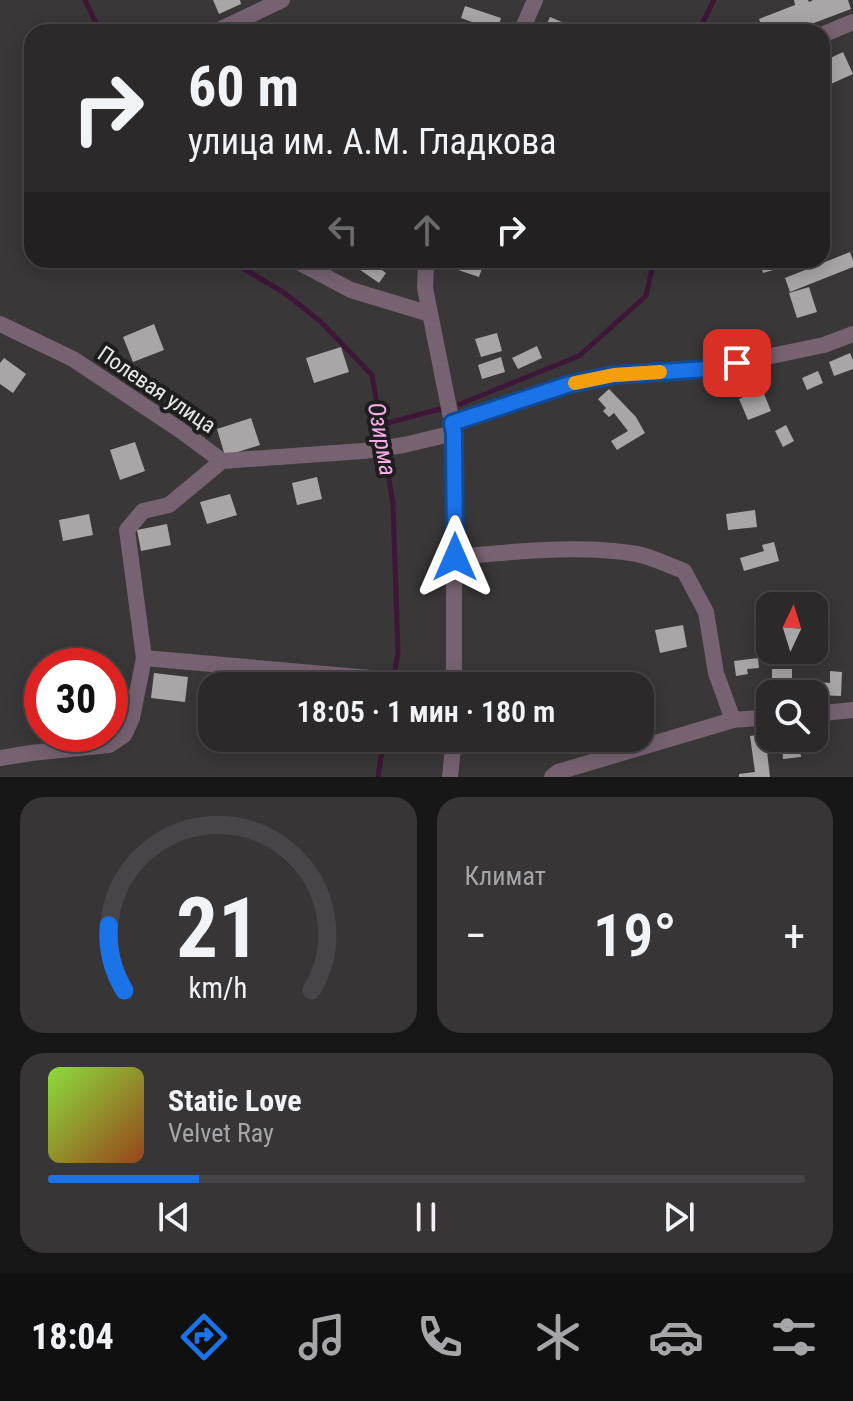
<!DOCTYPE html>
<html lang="ru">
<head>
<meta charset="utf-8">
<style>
  :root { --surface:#2b292a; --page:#373536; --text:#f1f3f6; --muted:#a6a6a8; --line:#474547; --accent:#1a73e8 }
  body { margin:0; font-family:"Roboto Condensed",sans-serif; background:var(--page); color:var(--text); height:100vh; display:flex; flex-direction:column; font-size:30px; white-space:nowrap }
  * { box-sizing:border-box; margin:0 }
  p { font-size:26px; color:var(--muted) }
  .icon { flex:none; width:44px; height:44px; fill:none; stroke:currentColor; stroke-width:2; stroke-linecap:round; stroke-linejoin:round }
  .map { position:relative; height:777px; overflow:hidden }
  .side { display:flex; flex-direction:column; gap:20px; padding:20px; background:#181717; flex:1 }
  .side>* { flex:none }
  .hud { position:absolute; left:24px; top:24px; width:806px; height:244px; border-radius:24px; box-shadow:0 4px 20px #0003,0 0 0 2px var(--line); background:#2b292a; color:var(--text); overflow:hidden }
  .needle { width:52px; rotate:4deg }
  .tools { position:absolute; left:756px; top:592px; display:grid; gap:16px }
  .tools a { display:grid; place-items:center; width:72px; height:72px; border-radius:16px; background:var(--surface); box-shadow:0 4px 20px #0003,0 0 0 2px var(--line); font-size:40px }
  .speed { position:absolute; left:24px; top:648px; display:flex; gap:16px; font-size:40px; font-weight:700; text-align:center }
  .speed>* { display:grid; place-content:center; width:104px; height:104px; border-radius:50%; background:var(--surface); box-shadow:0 4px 20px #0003,0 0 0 2px var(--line); line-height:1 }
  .speed .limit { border:12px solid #d22; background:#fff; color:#111 }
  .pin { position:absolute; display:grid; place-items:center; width:68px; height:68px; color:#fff; margin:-34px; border-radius:16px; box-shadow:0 4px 12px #0006 }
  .me { position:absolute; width:88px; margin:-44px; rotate:0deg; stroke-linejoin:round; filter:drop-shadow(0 0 6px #0008) }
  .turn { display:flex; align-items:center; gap:28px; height:168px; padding:0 32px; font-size:36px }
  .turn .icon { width:104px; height:104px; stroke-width:2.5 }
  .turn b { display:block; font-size:56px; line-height:68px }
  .lanes { display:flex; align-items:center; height:76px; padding:0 32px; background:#0003; justify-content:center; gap:40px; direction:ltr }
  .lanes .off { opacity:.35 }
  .big { font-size:60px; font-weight:600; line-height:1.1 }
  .side .widget { flex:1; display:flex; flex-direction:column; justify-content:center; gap:12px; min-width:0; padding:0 28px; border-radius:24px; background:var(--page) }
  .side .dial { align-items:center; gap:0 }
  .dial svg { height:208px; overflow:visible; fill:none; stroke:var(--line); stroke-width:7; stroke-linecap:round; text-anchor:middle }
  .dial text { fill:var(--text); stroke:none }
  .song { display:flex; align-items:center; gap:24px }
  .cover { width:96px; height:96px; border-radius:12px; background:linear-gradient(135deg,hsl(90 70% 55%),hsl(20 70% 35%)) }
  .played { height:8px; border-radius:4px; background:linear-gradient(90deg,var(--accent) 20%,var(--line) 20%) }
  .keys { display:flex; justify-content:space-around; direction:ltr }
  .heat { display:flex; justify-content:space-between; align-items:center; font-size:44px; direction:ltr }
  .side .tiles { flex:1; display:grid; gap:20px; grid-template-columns:1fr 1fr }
  .widget:last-child { grid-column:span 2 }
  .trip { position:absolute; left:198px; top:672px; width:456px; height:80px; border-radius:24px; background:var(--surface); box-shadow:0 4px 20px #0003,0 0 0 2px var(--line); font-weight:600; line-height:80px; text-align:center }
  .dock { display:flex; height:128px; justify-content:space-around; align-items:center; background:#111011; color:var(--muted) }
  .dock .icon { width:56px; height:56px }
  .dock .active { color:var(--accent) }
  .dock b { font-size:36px; color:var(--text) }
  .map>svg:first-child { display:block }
</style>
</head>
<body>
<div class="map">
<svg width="853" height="777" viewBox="0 0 853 777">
  <rect width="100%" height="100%" fill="#393738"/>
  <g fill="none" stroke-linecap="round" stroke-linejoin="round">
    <path stroke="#3e1637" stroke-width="5" d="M 85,0 L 100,32
      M 698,32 L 714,0
      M 229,260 L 283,292 L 320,321 L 372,375 L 393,504 L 398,653 L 392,686
      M 460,404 L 579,356 L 646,296 L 654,260
      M 380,425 L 440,409
      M 378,777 L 384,738"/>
  </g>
  <path fill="#a9a6a8" d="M 213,0 L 240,0 L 241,4 L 219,14 Z
    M 794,0 L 808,0 L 809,2 L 813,0 L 848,0 L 851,9 L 790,32 L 764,32 L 759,19 L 795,5 Z
    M 465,6 L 501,18 L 497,31 L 461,18 Z
    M 550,17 L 576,28 L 574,32 L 543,32 Z
    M 843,52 L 853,74 L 822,88 L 822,62 Z
    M 850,252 L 853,260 L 853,267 L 790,292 L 785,278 Z
    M 346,260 L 368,260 L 386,273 L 379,283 Z
    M 458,260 L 485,260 L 479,277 L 455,269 Z
    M 759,260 L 774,260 L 777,269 L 763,273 Z
    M 809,287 L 817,312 L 797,318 L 789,293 Z
    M 154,324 L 164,350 L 133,362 L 123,337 Z
    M 497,333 L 502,351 L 481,357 L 475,339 Z
    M 537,346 L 542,358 L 518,369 L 512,358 Z
    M 341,347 L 349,372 L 314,383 L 306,358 Z
    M 850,353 L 853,360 L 853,369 L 834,376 L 829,362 Z
    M 501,357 L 505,372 L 482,379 L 478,365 Z
    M 4,358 L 26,374 L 13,393 L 0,384 L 0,363 Z
    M 818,371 L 823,383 L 807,390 L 802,378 Z
    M 609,389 L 636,417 L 645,433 L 617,450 L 611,441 L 628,431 L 614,413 L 609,417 L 603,411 L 606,408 L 598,399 Z
    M 762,389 L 771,411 L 748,420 L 739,399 Z
    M 251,418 L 260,445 L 225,456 L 217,429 Z
    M 786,425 L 794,441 L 783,447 L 775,431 Z
    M 135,442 L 145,471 L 120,480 L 110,450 Z
    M 317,477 L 322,499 L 297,505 L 292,483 Z
    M 230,494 L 237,515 L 207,524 L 200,502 Z
    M 755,510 L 757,527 L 728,530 L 726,514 Z
    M 89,514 L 93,535 L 63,541 L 59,520 Z
    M 167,524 L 171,545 L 141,551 L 137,530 Z
    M 774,542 L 779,561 L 744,571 L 740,558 L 764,551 L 762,545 Z
    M 683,625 L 687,647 L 660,653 L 655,630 Z
    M 758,658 L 759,668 L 747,669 L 748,674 L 736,676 L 734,661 Z
    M 772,669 L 792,669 L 792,694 L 772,694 Z
    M 830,671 L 842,672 L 841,696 L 817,695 L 818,682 L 830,683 Z
    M 154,673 L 188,677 L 185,702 L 151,698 Z
    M 765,734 L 770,777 L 739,777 L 739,774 L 755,772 L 750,736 Z
    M 782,738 L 799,738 L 801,757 L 783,759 Z"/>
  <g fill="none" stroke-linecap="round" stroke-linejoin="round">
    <path stroke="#776272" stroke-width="16" d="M 215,32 L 282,0
      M 521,32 L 535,0
      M 822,35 L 853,22
      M 294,260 L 351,290 L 430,314
      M 429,260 L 426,267 L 425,288 L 454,433 L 454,686
      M 0,324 L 73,359 L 180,430 L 222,461 L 169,505 L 143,511 L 127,530 L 144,658 L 132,718 L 124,735 L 109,745 L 31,753 L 0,758
      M 452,423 L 570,384 L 614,375 L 708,369 L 824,345 L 853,334
      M 222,461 L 363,451 L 404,445 L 454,433
      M 455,557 C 512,552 580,544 637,554 C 653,557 669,566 684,571 L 706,612 L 716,673 L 733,720
      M 144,658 L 371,678
      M 814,714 L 853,710
      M 450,777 L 454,738
      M 552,777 L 558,772 L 733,720 L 770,717"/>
  </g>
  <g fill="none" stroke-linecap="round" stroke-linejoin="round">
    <defs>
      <path id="route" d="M 455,557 L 454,433 L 452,423 L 570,384 L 614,375 L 708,369 L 737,363"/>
    </defs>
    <use href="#route" stroke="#114b97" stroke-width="20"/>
    <use href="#route" stroke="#1a73e8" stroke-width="14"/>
    <path stroke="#f59e0b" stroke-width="14" d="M 575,383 L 614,375 L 660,372"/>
  </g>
  <g text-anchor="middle" stroke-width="8" stroke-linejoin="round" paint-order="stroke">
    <g font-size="22" fill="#e9e8e9" stroke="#1f1e1f">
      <text transform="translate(157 389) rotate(34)" y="8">Полевая улица</text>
    </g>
    <g font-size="24" font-style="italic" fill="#f5aee5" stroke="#1f1e1f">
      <text transform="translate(382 439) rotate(80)" y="8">Озирма</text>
    </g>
  </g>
</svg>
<div class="tools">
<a><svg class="needle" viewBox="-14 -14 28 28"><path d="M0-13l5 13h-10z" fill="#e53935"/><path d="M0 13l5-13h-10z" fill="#a6a6a8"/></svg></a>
<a><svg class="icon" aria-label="search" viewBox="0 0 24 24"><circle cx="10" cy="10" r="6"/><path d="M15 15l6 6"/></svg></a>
</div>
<div class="speed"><div class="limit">30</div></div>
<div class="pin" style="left:737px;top:363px;background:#d93025"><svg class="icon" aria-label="arrive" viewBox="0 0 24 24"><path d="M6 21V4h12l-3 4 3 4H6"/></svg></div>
<svg class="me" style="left:455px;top:557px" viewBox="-20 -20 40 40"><path d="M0-17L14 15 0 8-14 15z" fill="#1a73e8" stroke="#fff" stroke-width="4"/></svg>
<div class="trip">18:05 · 1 мин · 180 m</div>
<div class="hud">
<div class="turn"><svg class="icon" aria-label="right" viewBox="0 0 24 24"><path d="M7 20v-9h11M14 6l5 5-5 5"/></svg><div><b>60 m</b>улица им. А.М. Гладкова</div></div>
<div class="lanes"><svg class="icon off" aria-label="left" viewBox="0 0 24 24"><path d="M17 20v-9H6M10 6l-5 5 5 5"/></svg><svg class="icon off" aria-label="ahead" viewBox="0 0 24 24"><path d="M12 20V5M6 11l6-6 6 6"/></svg><svg class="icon" aria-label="right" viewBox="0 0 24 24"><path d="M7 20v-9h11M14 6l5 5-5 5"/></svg></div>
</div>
</div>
<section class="side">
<div class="tiles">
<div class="widget dial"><svg viewBox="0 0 100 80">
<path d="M14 69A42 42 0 1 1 86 69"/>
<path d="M14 69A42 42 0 0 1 8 44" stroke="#1a73e8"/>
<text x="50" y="56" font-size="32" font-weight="700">21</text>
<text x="50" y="72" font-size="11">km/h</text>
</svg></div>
<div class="widget"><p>Климат</p>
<div class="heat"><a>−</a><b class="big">19°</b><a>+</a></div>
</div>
<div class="widget">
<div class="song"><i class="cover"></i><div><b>Static Love</b><p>Velvet Ray</p></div></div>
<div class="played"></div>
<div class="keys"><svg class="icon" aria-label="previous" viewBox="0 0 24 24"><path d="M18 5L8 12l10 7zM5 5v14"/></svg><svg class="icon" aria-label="pause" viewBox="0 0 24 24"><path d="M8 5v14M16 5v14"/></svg><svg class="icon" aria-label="next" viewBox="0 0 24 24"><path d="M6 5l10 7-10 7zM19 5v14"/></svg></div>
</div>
</div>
</section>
<nav class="dock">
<b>18:04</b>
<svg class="icon active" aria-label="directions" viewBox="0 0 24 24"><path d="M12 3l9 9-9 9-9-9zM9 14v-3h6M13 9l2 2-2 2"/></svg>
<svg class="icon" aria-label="music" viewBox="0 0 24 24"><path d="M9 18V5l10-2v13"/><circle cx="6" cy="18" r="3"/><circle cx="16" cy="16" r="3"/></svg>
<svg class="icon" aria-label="phone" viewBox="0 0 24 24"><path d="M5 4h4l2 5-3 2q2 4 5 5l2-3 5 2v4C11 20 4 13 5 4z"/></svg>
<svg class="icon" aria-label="climate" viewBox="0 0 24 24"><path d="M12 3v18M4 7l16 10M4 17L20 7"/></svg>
<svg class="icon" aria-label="car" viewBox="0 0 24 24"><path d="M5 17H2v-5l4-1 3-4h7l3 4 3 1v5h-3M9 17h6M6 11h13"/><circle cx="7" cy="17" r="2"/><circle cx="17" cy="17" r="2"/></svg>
<svg class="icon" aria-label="filters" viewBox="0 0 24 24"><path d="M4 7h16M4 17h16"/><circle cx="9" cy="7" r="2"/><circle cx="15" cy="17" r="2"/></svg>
</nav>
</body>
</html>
